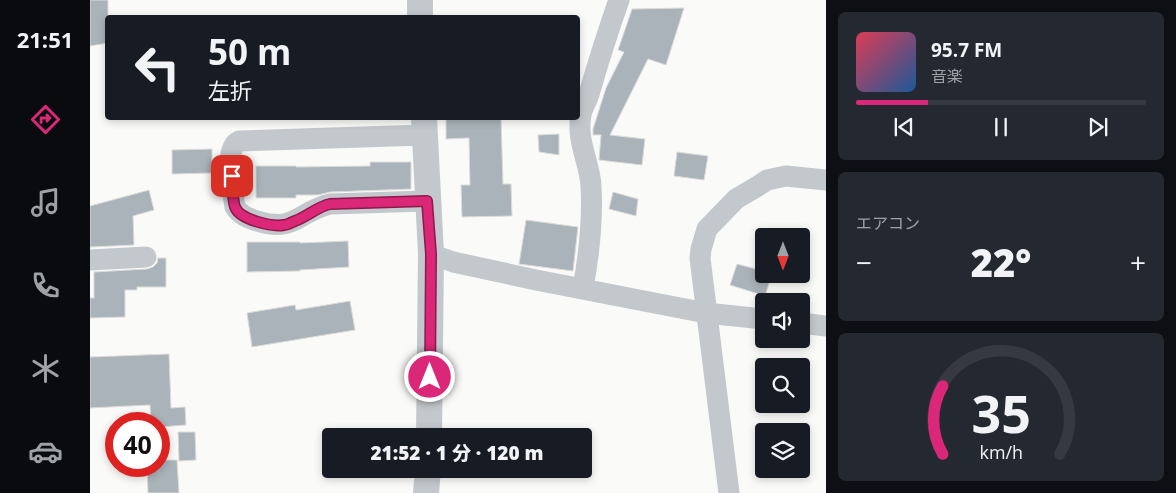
<!DOCTYPE html>
<html lang="ja">
<head>
<meta charset="utf-8">
<style>
  :root { --surface:#171b24; --page:#242831; --text:#f1f3f6; --muted:#9ea1a6; --line:#363941; --accent:#db2777 }
  body { margin:0; font-family:"Open Sans","Noto Sans JP",sans-serif; background:var(--page); color:var(--text); height:100vh; display:flex; flex-direction:column; font-size:19px; white-space:nowrap }
  * { box-sizing:border-box; margin:0 }
  p { font-size:16px; color:var(--muted) }
  .icon { flex:none; width:28px; height:28px; fill:none; stroke:currentColor; stroke-width:2; stroke-linecap:round; stroke-linejoin:round }
  .map { position:relative; flex:1; overflow:hidden }
  .panel { display:flex; flex-direction:column; gap:12px; padding:12px; background:#0d0f14; width:350px }
  .panel>* { flex:none }
  .hud { position:absolute; left:15px; top:15px; width:475px; height:105px; border-radius:5px; box-shadow:0 2px 8px #0003; background:#171b24; color:var(--text); overflow:hidden }
  .needle { width:32px; rotate:180deg }
  .tools { position:absolute; left:665px; top:228px; display:grid; gap:10px }
  .tools a { display:grid; place-items:center; width:55px; height:55px; border-radius:5px; background:var(--surface); box-shadow:0 2px 8px #0003; font-size:25px }
  .speed { position:absolute; left:15px; top:412px; display:flex; gap:10px; font-size:25px; font-weight:700; text-align:center }
  .speed>* { display:grid; place-content:center; width:65px; height:65px; border-radius:50%; background:var(--surface); box-shadow:0 2px 8px #0003; line-height:1 }
  .speed .limit { border:8px solid #d22; background:#fff; color:#111 }
  .pin { position:absolute; display:grid; place-items:center; width:42px; height:42px; color:#fff; margin:-21px; border-radius:10px; box-shadow:0 2px 8px #0006 }
  .me { position:absolute; width:55px; margin:-28px; rotate:0deg; stroke-linejoin:round; filter:drop-shadow(0 0 4px #0008) }
  .turn { display:flex; align-items:center; gap:18px; height:105px; padding:0 20px; font-size:22px }
  .turn .icon { width:65px; height:65px; stroke-width:2.5 }
  .turn b { display:block; font-size:35px; line-height:42px }
  .big { font-size:38px; font-weight:800; line-height:1.1 }
  .panel .tile { flex:1; display:flex; flex-direction:column; justify-content:center; gap:8px; min-width:0; padding:0 18px; border-radius:8px; background:var(--page) }
  .panel .dial { align-items:center; gap:0 }
  .dial svg { height:130px; overflow:visible; fill:none; stroke:var(--line); stroke-width:7; stroke-linecap:round; text-anchor:middle }
  .dial text { fill:var(--text); stroke:none }
  .song { display:flex; align-items:center; gap:15px }
  .cover { width:60px; height:60px; border-radius:8px; background:linear-gradient(135deg,hsl(350 70% 55%),hsl(210 70% 35%)) }
  .played { height:5px; border-radius:2px; background:linear-gradient(90deg,var(--accent) 25%,var(--line) 25%) }
  .keys { display:flex; justify-content:space-around; direction:ltr }
  .heat { display:flex; justify-content:space-between; align-items:center; font-size:28px; direction:ltr }
  .trip { position:absolute; left:232px; top:428px; width:270px; height:50px; border-radius:5px; background:var(--surface); box-shadow:0 2px 8px #0003; font-weight:800; line-height:50px; text-align:center }
  main { display:flex; flex:1; min-height:0 }
  .tab-bar { display:flex; flex-direction:column; width:90px; justify-content:space-around; align-items:center; background:#090b0e; color:var(--muted) }
  .tab-bar .icon { width:35px; height:35px }
  .tab-bar .on { color:var(--accent) }
  .tab-bar b { font-size:22px; color:var(--text) }
  .map>svg:first-child { display:block }
</style>
</head>
<body>
<main>
<nav class="tab-bar">
<b>21:51</b>
<svg class="icon on" aria-label="directions" viewBox="0 0 24 24"><path d="M12 3l9 9-9 9-9-9zM9 14v-3h6M13 9l2 2-2 2"/></svg>
<svg class="icon" aria-label="music" viewBox="0 0 24 24"><path d="M9 18V5l10-2v13"/><circle cx="6" cy="18" r="3"/><circle cx="16" cy="16" r="3"/></svg>
<svg class="icon" aria-label="phone" viewBox="0 0 24 24"><path d="M5 4h4l2 5-3 2q2 4 5 5l2-3 5 2v4C11 20 4 13 5 4z"/></svg>
<svg class="icon" aria-label="climate" viewBox="0 0 24 24"><path d="M12 3v18M4 7l16 10M4 17L20 7"/></svg>
<svg class="icon" aria-label="car" viewBox="0 0 24 24"><path d="M5 17H2v-5l4-1 3-4h7l3 4 3 1v5h-3M9 17h6M6 11h13"/><circle cx="7" cy="17" r="2"/><circle cx="17" cy="17" r="2"/></svg>
</nav>
<div class="map">
<svg width="736" height="493" viewBox="0 0 736 493">
  <rect width="100%" height="100%" fill="#fafaf8"/>
  <path fill="#aab3b9" stroke="#dcdcda" d="M 0,0 L 18,0 L 18,43 L 0,46 Z
    M 594,8 L 576,65 L 558,59 L 520,135 L 555,139 L 552,165 L 509,160 L 511,135 L 503,135 L 503,129 L 516,88 L 534,52 L 528,50 L 542,9 Z
    M 356,118 L 411,118 L 413,184 L 421,184 L 422,216 L 372,217 L 371,185 L 380,185 L 379,138 L 356,139 Z
    M 469,134 L 469,155 L 449,152 L 448,135 Z
    M 122,149 L 122,173 L 82,174 L 82,150 Z
    M 587,152 L 618,156 L 614,180 L 584,176 Z
    M 280,162 L 321,162 L 321,189 L 240,192 L 228,195 L 206,195 L 206,198 L 166,198 L 166,166 L 206,166 L 206,167 L 280,166 Z
    M 59,190 L 64,210 L 43,216 L 44,245 L 0,247 L 0,206 Z
    M 523,192 L 548,199 L 546,216 L 519,209 Z
    M 436,220 L 488,227 L 483,271 L 429,264 Z
    M 258,241 L 259,267 L 210,270 L 210,271 L 157,272 L 157,242 L 210,242 L 210,243 Z
    M 68,258 L 76,258 L 76,287 L 47,287 L 47,290 L 35,290 L 35,317 L 0,318 L 0,298 L 4,298 L 4,272 L 57,269 L 63,267 L 67,263 Z
    M 647,264 L 674,271 L 674,274 L 682,274 L 675,296 L 640,285 Z
    M 260,301 L 265,330 L 162,347 L 157,313 L 205,305 L 206,310 Z
    M 79,354 L 81,408 L 95,407 L 96,425 L 69,427 L 69,424 L 61,424 L 60,405 L 0,408 L 0,357 Z
    M 88,432 L 105,432 L 106,460 L 89,461 Z
    M 69,460 L 87,460 L 89,493 L 58,493 L 57,466 L 69,466 Z"/>
  <g fill="none" stroke-linecap="round" stroke-linejoin="round">
    <path stroke="#c3c8cc" stroke-width="21" d="M 334,135 L 149,141 C 133,148 143,192 145,207 C 150,215 158,218 167,221 C 205,233 209,211 240,204 L 337,201
      M 341,254 L 363,262 L 446,280 L 616,313 L 674,319
      M 0,260 L 56,257
      M 493,288 C 499,255 503,220 501,186 C 500,163 486,141 491,115 C 492,108 497,101 499,94 C 508,63 518,31 529,0
      M 711,323 L 736,326
      M 639,493 L 610,258 L 611,249 L 617,229 L 646,199 L 668,186 L 677,180 L 696,176 L 736,180"/>
    <path stroke="#c3c8cc" stroke-width="26" d="M 330,0 L 330,18
      M 334,118 L 341,254 L 339,436
      M 336,493 L 338,469"/>
  </g>
  <g fill="none" stroke-linecap="round" stroke-linejoin="round">
    <defs>
      <path id="route" d="M 142,176 C 143,185 142,198 145,207 C 150,220 182,227 194,225 C 198,225 202,222 205,221 C 218,216 227,207 240,204 L 337,201 L 341,254 L 340,377"/>
    </defs>
    <use href="#route" stroke="#8e194d" stroke-width="12"/>
    <use href="#route" stroke="#db2777" stroke-width="9"/>
  </g>
</svg>
<div class="tools">
<a><svg class="needle" viewBox="-14 -14 28 28"><path d="M0-13l5 13h-10z" fill="#e53935"/><path d="M0 13l5-13h-10z" fill="#9ea1a6"/></svg></a>
<a><svg class="icon" aria-label="sound" viewBox="0 0 24 24"><path d="M4 9h4l5-4v14l-5-4H4zM17 9q2 3 0 6"/></svg></a>
<a><svg class="icon" aria-label="search" viewBox="0 0 24 24"><circle cx="10" cy="10" r="6"/><path d="M15 15l6 6"/></svg></a>
<a><svg class="icon" aria-label="layers" viewBox="0 0 24 24"><path d="M12 4l9 5-9 5-9-5zM3 14l9 5 9-5"/></svg></a>
</div>
<div class="speed"><div class="limit">40</div></div>
<div class="pin" style="left:142px;top:176px;background:#d93025"><svg class="icon" aria-label="arrive" viewBox="0 0 24 24"><path d="M6 21V4h12l-3 4 3 4H6"/></svg></div>
<svg class="me" style="left:340px;top:377px" viewBox="-20 -20 40 40"><circle r="17" fill="#db2777" stroke="#fff" stroke-width="3"/><path d="M0-11L8 9 0 5-8 9z" fill="#fff"/></svg>
<div class="trip">21:52 · 1 分 · 120 m</div>
<div class="hud">
<div class="turn"><svg class="icon" aria-label="left" viewBox="0 0 24 24"><path d="M17 20v-9H6M10 6l-5 5 5 5"/></svg><div><b>50 m</b>左折</div></div>
</div>
</div>
<section class="panel">
<div class="tile">
<div class="song"><i class="cover"></i><div><b>95.7 FM</b><p>音楽</p></div></div>
<div class="played"></div>
<div class="keys"><svg class="icon" aria-label="previous" viewBox="0 0 24 24"><path d="M18 5L8 12l10 7zM5 5v14"/></svg><svg class="icon" aria-label="pause" viewBox="0 0 24 24"><path d="M8 5v14M16 5v14"/></svg><svg class="icon" aria-label="next" viewBox="0 0 24 24"><path d="M6 5l10 7-10 7zM19 5v14"/></svg></div>
</div>
<div class="tile"><p>エアコン</p>
<div class="heat"><a>−</a><b class="big">22°</b><a>+</a></div>
</div>
<div class="tile dial"><svg viewBox="0 0 100 80">
<path d="M14 69A42 42 0 1 1 86 69"/>
<path d="M14 69A42 42 0 0 1 14 27" stroke="#db2777"/>
<text x="50" y="56" font-size="32" font-weight="700">35</text>
<text x="50" y="72" font-size="11">km/h</text>
</svg></div>
</section>
</main>
</body>
</html>
